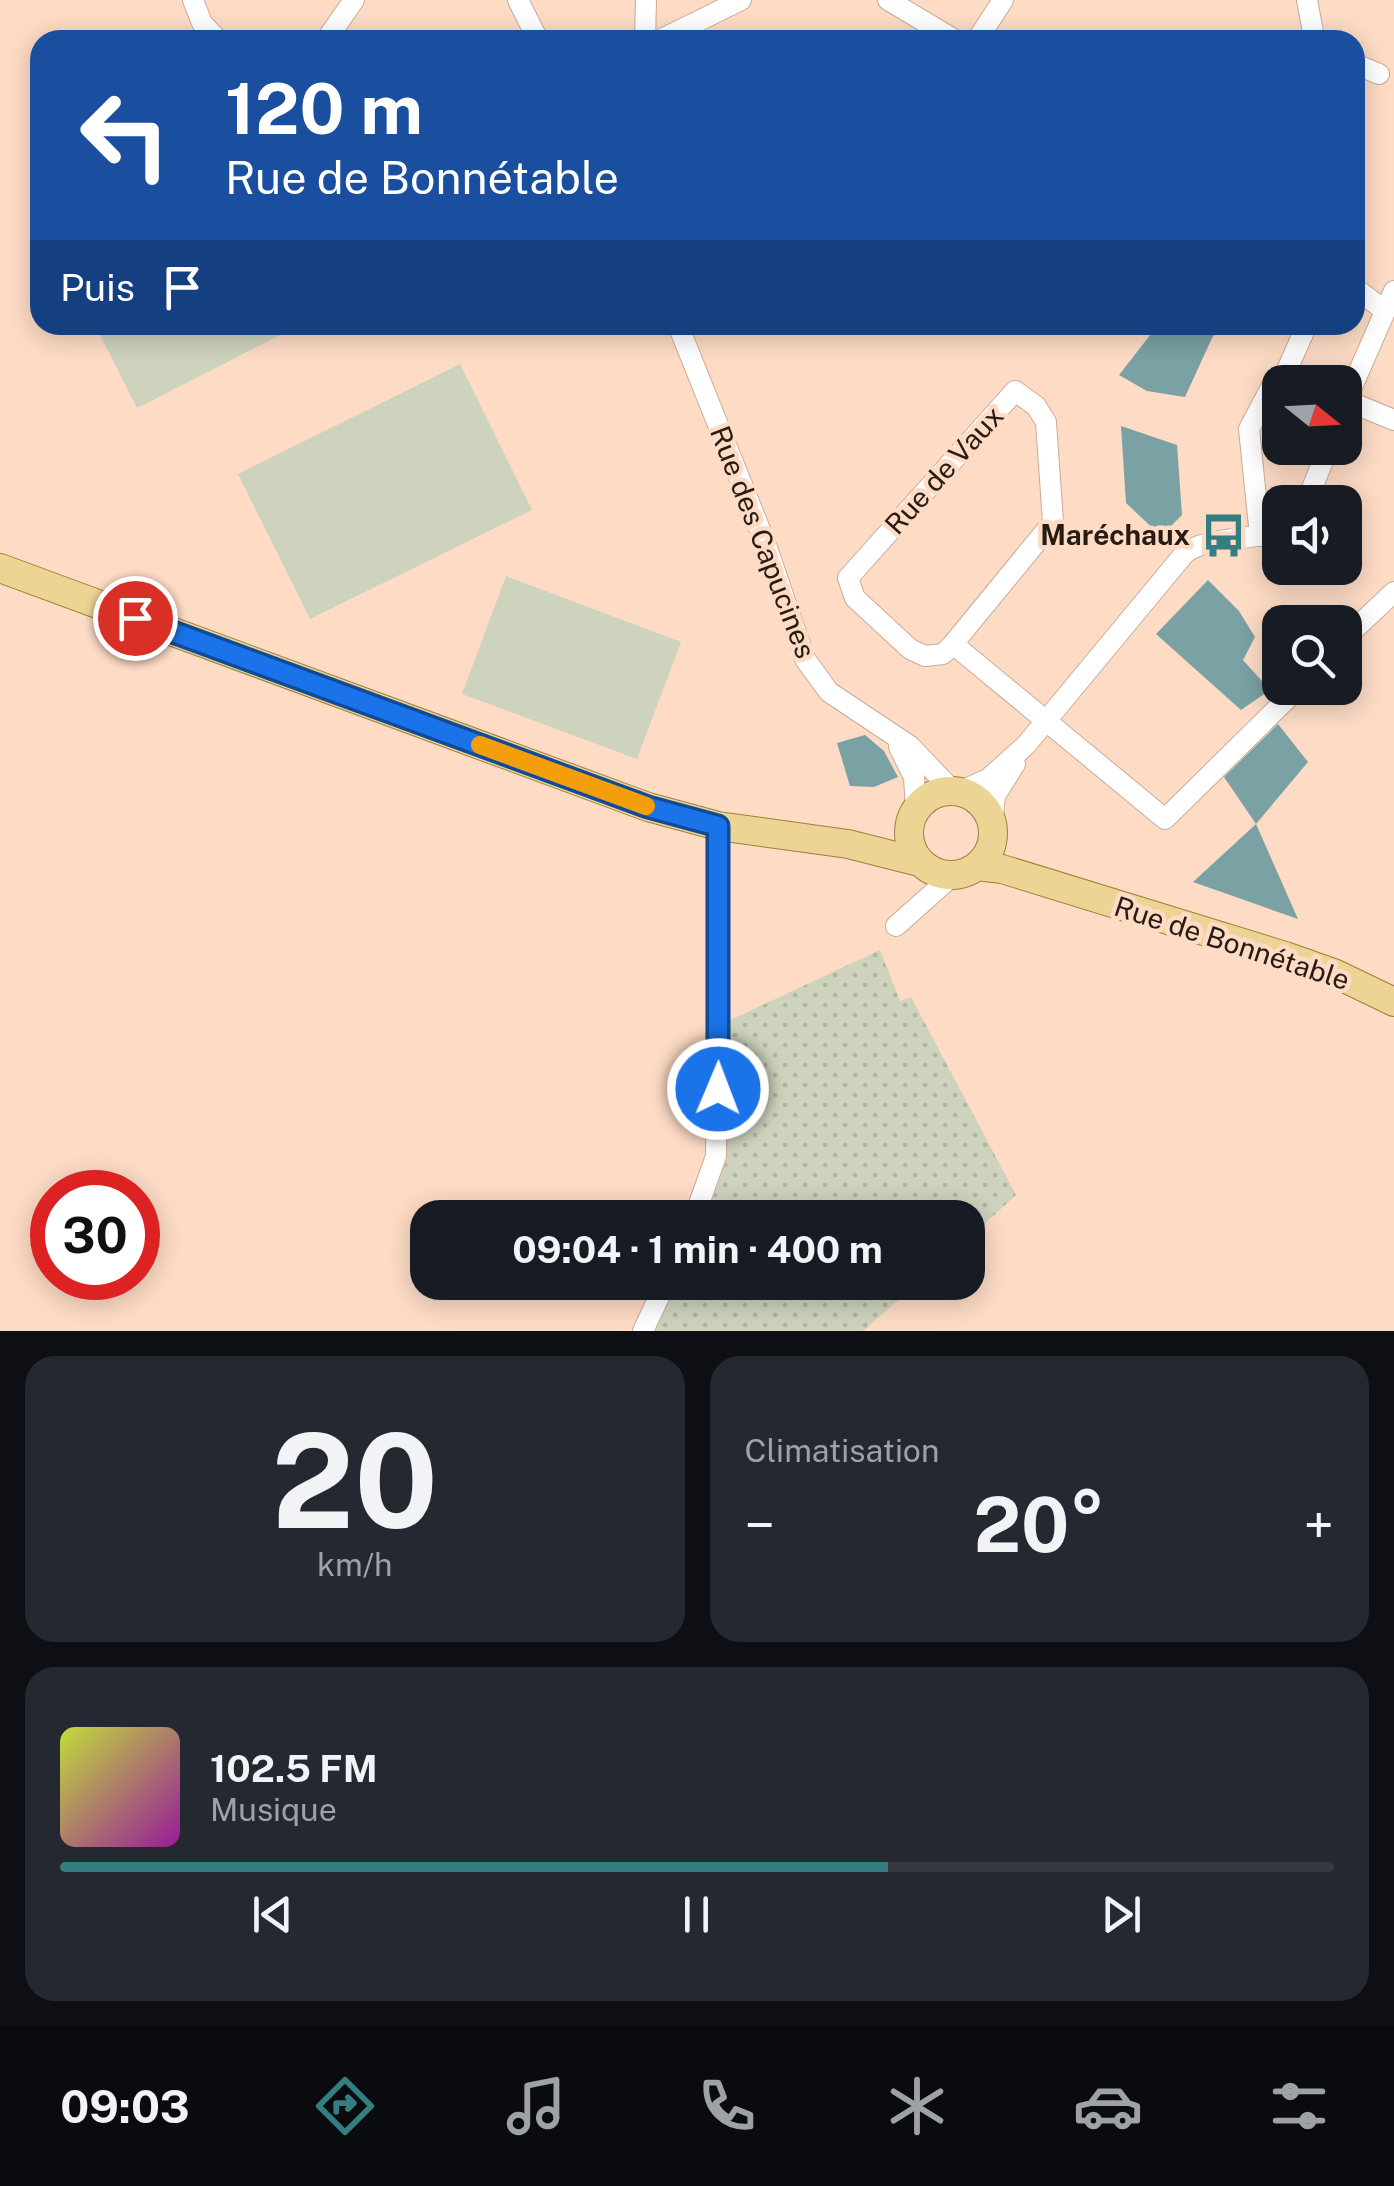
<!DOCTYPE html>
<html lang="fr">
<head>
<meta charset="utf-8">
<style>
  :root { --surface:#171b24; --page:#242831; --text:#f1f3f6; --muted:#9ea1a6; --line:#363941; --accent:#347d80 }
  body { margin:0; font-family:"Public Sans",sans-serif; background:var(--page); color:var(--text); height:100vh; display:flex; flex-direction:column; font-size:38px; white-space:nowrap }
  * { box-sizing:border-box; margin:0 }
  p { font-size:32px; color:var(--muted) }
  .icon { flex:none; width:55px; height:55px; fill:none; stroke:currentColor; stroke-width:2; stroke-linecap:round; stroke-linejoin:round }
  .map { position:relative; height:1331px; overflow:hidden }
  .side { display:flex; flex-direction:column; gap:25px; padding:25px; background:#0d0f14; flex:1 }
  .side>* { flex:none }
  .guide { position:absolute; left:30px; top:30px; width:1335px; height:305px; border-radius:30px; box-shadow:0 5px 25px #0003; background:#1a4fa0; color:#fff; overflow:hidden }
  .needle { width:65px; rotate:108deg }
  .buttons { position:absolute; left:1262px; top:365px; display:grid; gap:20px }
  .buttons a { display:grid; place-items:center; width:100px; height:100px; border-radius:20px; background:var(--surface); box-shadow:0 5px 25px #0003; font-size:50px }
  .speed { position:absolute; left:30px; top:1170px; display:flex; gap:20px; font-size:50px; font-weight:700; text-align:center }
  .speed>* { display:grid; place-content:center; width:130px; height:130px; border-radius:50%; background:var(--surface); box-shadow:0 5px 25px #0003; line-height:1 }
  .speed .limit { border:15px solid #d22; background:#fff; color:#111 }
  .pin { position:absolute; display:grid; place-items:center; width:85px; height:85px; color:#fff; margin:-42px; border:5px solid #fff; border-radius:50%; box-shadow:0 2px 10px #0007 }
  .me { position:absolute; width:110px; margin:-55px; rotate:1deg; stroke-linejoin:round; filter:drop-shadow(0 0 8px #0008) }
  .turn { display:flex; align-items:center; gap:35px; height:210px; padding:0 30px; font-size:45px }
  .turn .icon { width:130px; height:130px; stroke-width:2.5 }
  .turn b { display:block; font-size:70px; line-height:85px }
  .then { display:flex; align-items:center; height:95px; padding:0 30px; background:#0003; gap:20px; font-size:38px }
  .big { font-size:75px; font-weight:700; line-height:1.1 }
  .side .tile { flex:1; display:flex; flex-direction:column; justify-content:center; gap:15px; min-width:0; padding:0 35px; border-radius:30px; background:var(--page) }
  .side .dial { align-items:center; gap:0 }
  .dial b { font-size:130px; line-height:1 }
  .song { display:flex; align-items:center; gap:30px }
  .cover { width:120px; height:120px; border-radius:15px; background:linear-gradient(135deg,hsl(70 70% 55%),hsl(300 70% 35%)) }
  .played { height:10px; border-radius:5px; background:linear-gradient(90deg,var(--accent) 65%,var(--line) 65%) }
  .keys { display:flex; justify-content:space-around; direction:ltr }
  .heat { display:flex; justify-content:space-between; align-items:center; font-size:55px; direction:ltr }
  .side .tiles { flex:1; display:grid; gap:25px; grid-template-columns:1fr 1fr }
  .tile:last-child { grid-column:span 2 }
  .trip { position:absolute; left:410px; top:1200px; width:575px; height:100px; border-radius:30px; background:var(--surface); box-shadow:0 5px 25px #0003; font-weight:700; line-height:100px; text-align:center }
  .tabs { display:flex; height:160px; justify-content:space-around; align-items:center; background:#090b0e; color:var(--muted) }
  .tabs .icon { width:70px; height:70px }
  .tabs .selected { color:var(--accent) }
  .tabs b { font-size:45px; color:var(--text) }
  .map>svg:first-child { display:block }
</style>
</head>
<body>
<div class="map">
<svg width="1394" height="1331" viewBox="0 0 1394 1331">
  <defs>
    <pattern id="grass-dots" width="8" height="8" patternUnits="userSpaceOnUse" patternTransform="scale(2.5)"><rect width="8" height="8" fill="#ced3bd"/><path d="M2 2h.1M6 6h.1" fill="none" stroke="#b1b5a2" stroke-width="1.8" stroke-linecap="round"/></pattern>
  </defs>
  <rect width="100%" height="100%" fill="#fddbc5"/>
  <path fill="url(#grass-dots)" d="M 880,950 L 900,1001 L 911,997 L 1016,1195 L 968,1239 L 968,1218 L 706,1218 L 727,1158 L 726,1022 Z
    M 678,1283 L 918,1283 L 863,1331 L 652,1331 Z"/>
  <path fill="#ced3bd" d="M 95,325 L 300,325 L 137,408 Z
    M 460,364 L 532,510 L 310,619 L 238,474 Z
    M 506,576 L 681,642 L 637,759 L 462,694 Z"/>
  <path fill="#7aa1a3" d="M 1158,325 L 1222,325 L 1212,338 L 1185,397 L 1147,391 L 1119,375 Z
    M 1121,426 L 1177,445 L 1182,515 L 1161,536 L 1126,503 Z
    M 1208,580 L 1239,611 L 1255,637 L 1243,660 L 1270,690 L 1241,710 L 1156,634 Z
    M 1278,724 L 1308,762 L 1256,824 L 1298,919 L 1193,882 L 1256,824 L 1224,777 Z
    M 865,735 L 884,751 L 898,777 L 874,787 L 850,786 L 837,743 Z"/>
  <g fill="none" stroke-linecap="round" stroke-linejoin="round">
    <defs>
      <path id="minor" d="M 193,0 L 202,23 L 218,40
        M 518,0 L 538,40
        M 888,0 L 955,40
        M 1307,0 L 1313,32 L 1308,40
        M 979,37 L 1003,0
        M 326,40 L 354,0
        M 645,40 L 646,0
        M 660,40 L 741,0
        M 1355,64 L 1379,74
        M 1355,288 L 1384,310
        M 678,325 L 765,542 L 805,659 L 829,692 L 910,746 L 953,791
        M 1285,374 L 1305,382
        M 1015,391 L 1036,406 L 1046,422 L 1053,522 L 953,644 L 943,654 L 925,656 L 910,649 L 855,598 L 848,578 Z
        M 1345,400 L 1394,420
        M 1345,403 L 1394,291
        M 1303,502 L 1311,491 L 1328,448
        M 1260,536 L 1249,429 L 1275,380 L 1285,374 L 1307,325
        M 1345,638 L 1394,592
        M 953,644 L 1165,819 L 1298,688
        M 899,747 L 914,777 L 916,809
        M 959,792 L 988,779 L 1026,745 L 1185,553 C 1212,534 1252,544 1280,527
        M 992,826 L 995,796 L 1015,764
        M 896,926 L 952,876
        M 694,1218 L 716,1156 L 718,826
        M 643,1331 L 666,1282"/>
      <path id="major" d="M 0,568 L 648,807 L 718,826 L 848,844 L 919,862
        M909 833a42 42 0 1 1 84 0a42 42 0 1 1-84 0Z
        M 977,866 L 1002,869 L 1285,956 L 1336,974 L 1394,1002"/>
    </defs>
    <use href="#minor" stroke="#cbab97" stroke-width="22"/>
    <use href="#major" stroke="#9d8138" stroke-width="30"/>
    <use href="#minor" stroke="#fff" stroke-width="20"/>
    <use href="#major" stroke="#ebd494" stroke-width="28"/>
  </g>
  <g fill="none" stroke-linecap="round" stroke-linejoin="round">
    <defs>
      <path id="route" d="M 135,618 L 648,807 L 718,826 L 718,1089"/>
    </defs>
    <use href="#route" stroke="#114b97" stroke-width="25"/>
    <use href="#route" stroke="#1a73e8" stroke-width="18"/>
    <path stroke="#f59e0b" stroke-width="18" d="M 480,745 L 646,806"/>
  </g>
  <defs>
    <symbol id="bus-bare" viewBox="-9 -9 18 18"><path d="M-5-6H5V4H4V6H2V4H-2V6H-4V4H-5ZM-3.5-4V0h7V-4ZM-3.5 1.2v1.5H-2V1.2ZM2 1.2v1.5H3.5V1.2Z" fill="#347d80" stroke="#fddbc5" stroke-width="2.5" paint-order="stroke"/></symbol>
  </defs>
  <g fill-rule="evenodd">
    <use href="#bus-bare" x="1192" y="504" width="63" height="63"/>
  </g>
  <g text-anchor="middle" stroke-width="9" stroke-linejoin="round" paint-order="stroke">
    <g font-size="28" fill="#271b13" stroke="#fddbc5">
      <text transform="translate(944 470) rotate(-48)" y="10">Rue de Vaux</text>
      <text transform="translate(763 542) rotate(69)" y="10">Rue des Capucines</text>
      <text transform="translate(1232 943) rotate(18)" y="10">Rue de Bonnétable</text>
    </g>
    <g font-size="28" font-weight="bold" fill="#271b13" stroke="#fddbc5" text-anchor="end">
      <text x="1190" y="545">Maréchaux</text>
    </g>
  </g>
</svg>
<div class="buttons">
<a><svg class="needle" viewBox="-14 -14 28 28"><path d="M0-13l5 13h-10z" fill="#e53935"/><path d="M0 13l5-13h-10z" fill="#9ea1a6"/></svg></a>
<a><svg class="icon" aria-label="sound" viewBox="0 0 24 24"><path d="M4 9h4l5-4v14l-5-4H4zM17 9q2 3 0 6"/></svg></a>
<a><svg class="icon" aria-label="search" viewBox="0 0 24 24"><circle cx="10" cy="10" r="6"/><path d="M15 15l6 6"/></svg></a>
</div>
<div class="speed"><div class="limit">30</div></div>
<div class="pin" style="left:135px;top:618px;background:#d93025"><svg class="icon" aria-label="arrive" viewBox="0 0 24 24"><path d="M6 21V4h12l-3 4 3 4H6"/></svg></div>
<svg class="me" style="left:718px;top:1089px" viewBox="-20 -20 40 40"><circle r="17" fill="#1a73e8" stroke="#fff" stroke-width="3"/><path d="M0-11L8 9 0 5-8 9z" fill="#fff"/></svg>
<div class="trip">09:04 · 1 min · 400 m</div>
<div class="guide">
<div class="turn"><svg class="icon" aria-label="left" viewBox="0 0 24 24"><path d="M17 20v-9H6M10 6l-5 5 5 5"/></svg><div><b>120 m</b>Rue de Bonnétable</div></div>
<div class="then">Puis<svg class="icon" aria-label="arrive" viewBox="0 0 24 24"><path d="M6 21V4h12l-3 4 3 4H6"/></svg></div>
</div>
</div>
<section class="side">
<div class="tiles">
<div class="tile dial"><b>20</b><p>km/h</p></div>
<div class="tile"><p>Climatisation</p>
<div class="heat"><a>−</a><b class="big">20°</b><a>+</a></div>
</div>
<div class="tile">
<div class="song"><i class="cover"></i><div><b>102.5 FM</b><p>Musique</p></div></div>
<div class="played"></div>
<div class="keys"><svg class="icon" aria-label="previous" viewBox="0 0 24 24"><path d="M18 5L8 12l10 7zM5 5v14"/></svg><svg class="icon" aria-label="pause" viewBox="0 0 24 24"><path d="M8 5v14M16 5v14"/></svg><svg class="icon" aria-label="next" viewBox="0 0 24 24"><path d="M6 5l10 7-10 7zM19 5v14"/></svg></div>
</div>
</div>
</section>
<nav class="tabs">
<b>09:03</b>
<svg class="icon selected" aria-label="directions" viewBox="0 0 24 24"><path d="M12 3l9 9-9 9-9-9zM9 14v-3h6M13 9l2 2-2 2"/></svg>
<svg class="icon" aria-label="music" viewBox="0 0 24 24"><path d="M9 18V5l10-2v13"/><circle cx="6" cy="18" r="3"/><circle cx="16" cy="16" r="3"/></svg>
<svg class="icon" aria-label="phone" viewBox="0 0 24 24"><path d="M5 4h4l2 5-3 2q2 4 5 5l2-3 5 2v4C11 20 4 13 5 4z"/></svg>
<svg class="icon" aria-label="climate" viewBox="0 0 24 24"><path d="M12 3v18M4 7l16 10M4 17L20 7"/></svg>
<svg class="icon" aria-label="car" viewBox="0 0 24 24"><path d="M5 17H2v-5l4-1 3-4h7l3 4 3 1v5h-3M9 17h6M6 11h13"/><circle cx="7" cy="17" r="2"/><circle cx="17" cy="17" r="2"/></svg>
<svg class="icon" aria-label="filters" viewBox="0 0 24 24"><path d="M4 7h16M4 17h16"/><circle cx="9" cy="7" r="2"/><circle cx="15" cy="17" r="2"/></svg>
</nav>
</body>
</html>
